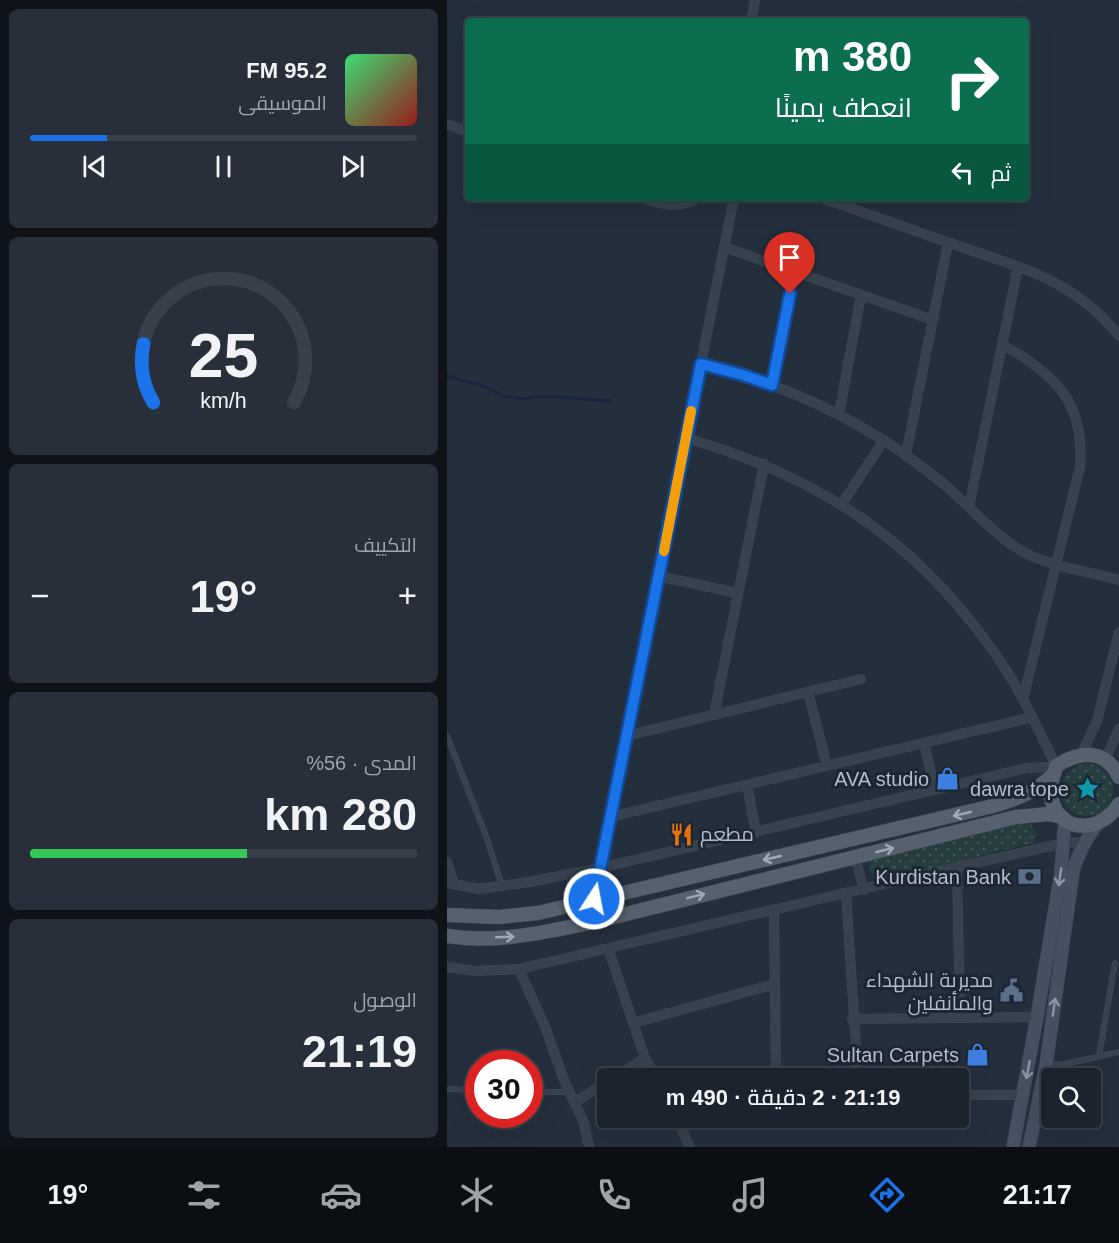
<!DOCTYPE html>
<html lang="ar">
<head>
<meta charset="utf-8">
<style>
  :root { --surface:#1b232e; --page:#282f3a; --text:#f1f3f6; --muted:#a0a4aa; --line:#39404a; --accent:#1a73e8 }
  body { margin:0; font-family:Arial,Cairo,sans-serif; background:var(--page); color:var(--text); direction:rtl; height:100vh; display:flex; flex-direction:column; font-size:22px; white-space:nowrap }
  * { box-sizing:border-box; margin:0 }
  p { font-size:20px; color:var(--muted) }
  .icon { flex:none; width:33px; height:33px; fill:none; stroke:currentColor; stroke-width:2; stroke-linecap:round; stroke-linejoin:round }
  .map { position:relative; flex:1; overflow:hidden; direction:ltr }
  .details { display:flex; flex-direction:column; gap:9px; padding:9px; background:#0f1319; width:447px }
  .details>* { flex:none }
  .banner { position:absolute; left:18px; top:18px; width:564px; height:183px; border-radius:6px; box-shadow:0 6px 24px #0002,0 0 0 2px var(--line); direction:rtl; background:#0b6e4f; color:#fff; overflow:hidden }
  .buttons { position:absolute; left:594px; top:1068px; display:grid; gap:12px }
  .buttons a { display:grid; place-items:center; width:60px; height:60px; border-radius:6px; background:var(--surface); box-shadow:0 6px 24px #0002,0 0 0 2px var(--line); font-size:30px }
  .speed { position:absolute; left:18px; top:1050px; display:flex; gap:12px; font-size:30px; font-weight:700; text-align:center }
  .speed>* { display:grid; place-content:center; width:78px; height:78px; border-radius:50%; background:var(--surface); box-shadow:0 6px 24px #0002,0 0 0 2px var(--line); line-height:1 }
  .speed .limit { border:9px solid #d22; background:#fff; color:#111 }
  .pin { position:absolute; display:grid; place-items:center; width:51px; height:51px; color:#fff; margin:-62px -26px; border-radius:50% 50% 50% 0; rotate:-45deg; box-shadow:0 0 6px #0007 }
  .pin .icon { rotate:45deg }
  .me { position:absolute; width:66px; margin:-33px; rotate:11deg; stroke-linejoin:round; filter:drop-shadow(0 0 4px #0008) }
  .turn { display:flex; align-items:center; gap:21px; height:126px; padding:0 18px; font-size:27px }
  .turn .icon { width:78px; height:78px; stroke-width:2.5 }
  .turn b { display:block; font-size:42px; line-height:51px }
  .then { display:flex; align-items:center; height:57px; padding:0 18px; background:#0003; gap:12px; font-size:22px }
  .big { font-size:45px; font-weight:600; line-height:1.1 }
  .details .widget { flex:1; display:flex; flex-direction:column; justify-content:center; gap:9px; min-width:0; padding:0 21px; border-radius:9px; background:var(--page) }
  .details .dial { align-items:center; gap:0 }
  .dial svg { height:156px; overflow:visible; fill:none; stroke:var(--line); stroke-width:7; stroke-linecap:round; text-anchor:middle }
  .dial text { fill:var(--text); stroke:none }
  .song { display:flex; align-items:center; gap:18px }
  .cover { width:72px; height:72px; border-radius:9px; background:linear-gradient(135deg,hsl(140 70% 55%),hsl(0 70% 35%)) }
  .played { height:6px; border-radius:3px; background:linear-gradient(90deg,var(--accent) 20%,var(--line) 20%) }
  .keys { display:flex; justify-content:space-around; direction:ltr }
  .heat { display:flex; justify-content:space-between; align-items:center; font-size:33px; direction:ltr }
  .charge { height:9px; border-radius:4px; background:linear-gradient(90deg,#34c759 56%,var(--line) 0) }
  .trip { position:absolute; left:150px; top:1068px; width:372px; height:60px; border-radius:6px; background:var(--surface); box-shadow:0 6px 24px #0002,0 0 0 2px var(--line); font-weight:600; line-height:60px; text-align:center; direction:rtl }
  .menu { display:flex; height:96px; justify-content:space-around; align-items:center; background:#0b0e12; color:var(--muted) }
  .menu .icon { width:42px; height:42px }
  .menu .selected { color:var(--accent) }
  .menu b { font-size:27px; color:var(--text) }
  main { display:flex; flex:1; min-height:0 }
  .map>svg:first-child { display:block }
</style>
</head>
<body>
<main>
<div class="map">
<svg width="672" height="1147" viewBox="0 0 672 1147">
  <defs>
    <pattern id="grass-dots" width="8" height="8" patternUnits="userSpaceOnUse" patternTransform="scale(1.5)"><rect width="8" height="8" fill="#263c3f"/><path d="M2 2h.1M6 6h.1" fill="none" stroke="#435659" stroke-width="1.8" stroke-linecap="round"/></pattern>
  </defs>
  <rect width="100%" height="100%" fill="#242f3e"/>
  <path fill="url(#grass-dots)" d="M614 790a26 26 0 1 1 52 0a26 26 0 1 1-52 0Z
    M 584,824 L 590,835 L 585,843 L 431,881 L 423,871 L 424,861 L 568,825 Z"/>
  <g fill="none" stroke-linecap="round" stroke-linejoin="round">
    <path stroke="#17263c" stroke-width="3" d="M 0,376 L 36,386 L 57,396 L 74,399 L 96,396 L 163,401"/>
    <defs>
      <path id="service" d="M 0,736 L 38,833 L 55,886
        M 652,1056 L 668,963
        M 602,1065 L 618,1064 L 672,1052
        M 0,1089 L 32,1090
        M 82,1092 L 122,1092"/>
      <path id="minor" d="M 304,21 L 308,0
        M 0,124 L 21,132
        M 197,198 C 216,205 232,209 250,198
        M 375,198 C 419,213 462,229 506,244 C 571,267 627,279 672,336
        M 277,247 L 486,320
        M 556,345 C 608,374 638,402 633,467 L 576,699
        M 254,364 C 341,385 423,424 493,481 C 522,504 547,537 580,554 C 608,567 642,572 672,580
        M 325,385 L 347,271
        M 392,414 L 414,295
        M 239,438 C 381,479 481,549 561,673 C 580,703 594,735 609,766
        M 459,455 L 501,243
        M 395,504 L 437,440
        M 522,507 L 571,267
        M 211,576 L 290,593
        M 361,692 L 380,766
        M 267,715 L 317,464
        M 179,736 L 414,679
        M 477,743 L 488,790
        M 634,755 L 650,721 L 672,632
        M 658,760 L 672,729
        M 300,785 L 309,832
        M 163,817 L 586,717
        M 408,857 L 417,890
        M 0,862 L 7,884
        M 510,867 L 513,1018
        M 0,883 L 32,889 L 82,882 L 153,868 L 580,768 L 600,767 L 609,770
        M 399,893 L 411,1078
        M 147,899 L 287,198
        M 327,911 L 329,1078
        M 162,950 L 198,1058 L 209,1078
        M 0,967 L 27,971 L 72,969 L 510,867 L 617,843 L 636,842
        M 72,969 L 99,1029 L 116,1078 L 137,1123 L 142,1147
        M 405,1019 L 590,1017
        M 186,1023 L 328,984
        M 166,1078 L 198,1058
        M 512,1095 L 576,1095
        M 128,1102 L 160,1082
        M 229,1118 L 243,1147"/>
      <path id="secondary" d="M 566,1147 L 590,1017 L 614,872 L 618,819
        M 582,1147 L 599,1065 L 626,872 C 631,853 638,840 650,824"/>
      <path id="primary" d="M 672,777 C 658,748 633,751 609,766 C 607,777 601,786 604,798 C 613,835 654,833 672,804
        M 0,915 L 52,917 L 91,913 L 546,806 C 570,799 588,792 606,775
        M 0,936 C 48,944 97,932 143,923 L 569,817 L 602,814 L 615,817"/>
    </defs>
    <use href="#service" stroke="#414a57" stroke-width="6"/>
    <use href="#minor" stroke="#414a57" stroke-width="10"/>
    <use href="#secondary" stroke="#414a57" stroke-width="14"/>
    <use href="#primary" stroke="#414a57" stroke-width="15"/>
    <use href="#service" stroke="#38414e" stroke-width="4.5"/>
    <use href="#minor" stroke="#38414e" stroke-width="9"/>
    <use href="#secondary" stroke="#465061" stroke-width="12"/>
    <use href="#primary" stroke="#56606e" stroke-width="14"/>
  </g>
  <defs><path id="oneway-shaft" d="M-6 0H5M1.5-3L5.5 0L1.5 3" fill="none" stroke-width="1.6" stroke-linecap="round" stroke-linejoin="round" transform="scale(1.5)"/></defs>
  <g stroke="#a1aab7">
    <use href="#oneway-shaft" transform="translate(515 814) rotate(167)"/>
    <use href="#oneway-shaft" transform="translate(438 850) rotate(-14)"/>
    <use href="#oneway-shaft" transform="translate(325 858) rotate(167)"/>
    <use href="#oneway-shaft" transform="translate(249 896) rotate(-14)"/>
    <use href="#oneway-shaft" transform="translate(58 937) rotate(-2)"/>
  </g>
  <g stroke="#8e96a5">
    <use href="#oneway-shaft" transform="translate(613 877) rotate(98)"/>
    <use href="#oneway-shaft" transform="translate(607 1007) rotate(-82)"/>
    <use href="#oneway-shaft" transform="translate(581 1070) rotate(101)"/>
  </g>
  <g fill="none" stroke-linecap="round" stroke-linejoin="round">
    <defs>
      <path id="route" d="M 147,899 L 254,364 L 296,375 L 325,385 L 343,294"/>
    </defs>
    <use href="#route" stroke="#114b97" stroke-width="15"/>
    <use href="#route" stroke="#1a73e8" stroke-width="10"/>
    <path stroke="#f59e0b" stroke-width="10" d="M 217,551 L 244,411"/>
  </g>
  <defs>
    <symbol id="shop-bare" viewBox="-9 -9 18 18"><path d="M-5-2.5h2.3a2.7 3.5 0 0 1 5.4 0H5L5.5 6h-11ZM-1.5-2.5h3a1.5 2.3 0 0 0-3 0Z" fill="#3f7fe0" stroke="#1d2633" stroke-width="2.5" paint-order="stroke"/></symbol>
    <symbol id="sight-bare" viewBox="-9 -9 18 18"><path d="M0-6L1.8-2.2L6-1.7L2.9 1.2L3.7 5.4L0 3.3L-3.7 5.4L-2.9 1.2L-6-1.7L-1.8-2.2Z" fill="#0f9aa8" stroke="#1d2633" stroke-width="2.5" paint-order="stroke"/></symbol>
    <symbol id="restaurant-bare" viewBox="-9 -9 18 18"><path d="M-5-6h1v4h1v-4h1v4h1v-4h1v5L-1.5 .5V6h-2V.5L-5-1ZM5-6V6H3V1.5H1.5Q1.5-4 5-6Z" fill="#e8710a" stroke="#1d2633" stroke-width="2.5" paint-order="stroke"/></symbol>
    <symbol id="bank-bare" viewBox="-9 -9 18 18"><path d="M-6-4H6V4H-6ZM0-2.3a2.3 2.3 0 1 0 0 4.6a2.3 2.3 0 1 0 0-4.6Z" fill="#5c6f8a" stroke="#1d2633" stroke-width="2.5" paint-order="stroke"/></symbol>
    <symbol id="civic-bare" viewBox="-9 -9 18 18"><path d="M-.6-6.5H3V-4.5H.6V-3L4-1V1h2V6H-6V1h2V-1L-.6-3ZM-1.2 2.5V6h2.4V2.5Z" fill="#5c6f8a" stroke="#1d2633" stroke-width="2.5" paint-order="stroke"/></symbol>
  </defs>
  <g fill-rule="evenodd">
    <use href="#shop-bare" x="484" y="762" width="33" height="33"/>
    <use href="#sight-bare" x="624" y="772" width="33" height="33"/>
    <use href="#restaurant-bare" x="218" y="818" width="33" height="33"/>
    <use href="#bank-bare" x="566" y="860" width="33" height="33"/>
    <use href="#civic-bare" x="548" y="974" width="33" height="33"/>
    <use href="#shop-bare" x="514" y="1038" width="33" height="33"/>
  </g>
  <g text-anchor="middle" stroke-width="6" stroke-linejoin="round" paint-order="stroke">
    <g font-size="20" fill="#b4bcc9" stroke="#1d2633" text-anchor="end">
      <text x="482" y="786">AVA studio</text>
      <text x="622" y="796">dawra tope</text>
      <text x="253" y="841" text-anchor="start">مطعم</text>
      <text x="564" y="884">Kurdistan Bank</text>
      <text x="546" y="987">مديرية الشهداء<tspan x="546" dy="23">والمأنفلين</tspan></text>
      <text x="512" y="1062">Sultan Carpets</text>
    </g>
  </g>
</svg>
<div class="buttons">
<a><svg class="icon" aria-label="search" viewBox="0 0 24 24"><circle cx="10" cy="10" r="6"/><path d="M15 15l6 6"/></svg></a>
</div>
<div class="speed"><div class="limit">30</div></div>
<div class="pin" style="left:343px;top:294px;background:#d93025"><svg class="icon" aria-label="arrive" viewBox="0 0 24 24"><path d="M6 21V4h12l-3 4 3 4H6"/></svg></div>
<svg class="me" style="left:147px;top:899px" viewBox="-20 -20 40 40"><circle r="17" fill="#1a73e8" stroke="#fff" stroke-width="3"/><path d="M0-11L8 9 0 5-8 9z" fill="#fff"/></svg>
<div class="trip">21:19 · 2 دقيقة · 490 m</div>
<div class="banner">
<div class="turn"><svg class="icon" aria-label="right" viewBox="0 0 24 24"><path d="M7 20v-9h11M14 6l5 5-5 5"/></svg><div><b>380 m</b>انعطف يمينًا</div></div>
<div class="then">ثم<svg class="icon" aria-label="left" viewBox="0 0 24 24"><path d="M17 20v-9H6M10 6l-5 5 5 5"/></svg></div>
</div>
</div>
<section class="details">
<div class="widget">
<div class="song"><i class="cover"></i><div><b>95.2 FM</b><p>الموسيقى</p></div></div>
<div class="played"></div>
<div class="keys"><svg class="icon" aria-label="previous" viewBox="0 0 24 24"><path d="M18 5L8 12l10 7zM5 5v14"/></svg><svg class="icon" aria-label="pause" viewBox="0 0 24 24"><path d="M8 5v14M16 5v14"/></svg><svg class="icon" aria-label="next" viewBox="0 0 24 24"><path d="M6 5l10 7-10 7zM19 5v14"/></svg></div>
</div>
<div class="widget dial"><svg viewBox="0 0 100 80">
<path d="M14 69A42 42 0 1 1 86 69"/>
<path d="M14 69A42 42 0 0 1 9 39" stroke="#1a73e8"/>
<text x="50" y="56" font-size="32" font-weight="700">25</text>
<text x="50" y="72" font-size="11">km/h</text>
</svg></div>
<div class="widget"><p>التكييف</p>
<div class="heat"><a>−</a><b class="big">19°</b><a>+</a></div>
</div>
<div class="widget"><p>المدى · 56%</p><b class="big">280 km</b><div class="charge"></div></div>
<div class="widget"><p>الوصول</p><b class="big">21:19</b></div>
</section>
</main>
<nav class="menu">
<b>21:17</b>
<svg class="icon selected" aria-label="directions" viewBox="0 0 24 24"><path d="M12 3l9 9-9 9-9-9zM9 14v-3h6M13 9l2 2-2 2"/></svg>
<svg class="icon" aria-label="music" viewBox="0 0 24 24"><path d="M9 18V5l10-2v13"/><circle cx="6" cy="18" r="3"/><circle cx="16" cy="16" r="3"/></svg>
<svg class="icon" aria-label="phone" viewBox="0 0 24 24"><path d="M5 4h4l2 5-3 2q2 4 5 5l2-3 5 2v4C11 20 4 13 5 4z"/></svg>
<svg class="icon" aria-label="climate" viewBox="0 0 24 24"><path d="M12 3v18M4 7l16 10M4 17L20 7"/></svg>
<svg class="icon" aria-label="car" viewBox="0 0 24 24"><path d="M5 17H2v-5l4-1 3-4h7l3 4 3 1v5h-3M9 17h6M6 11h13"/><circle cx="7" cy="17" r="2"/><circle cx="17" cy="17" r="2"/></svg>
<svg class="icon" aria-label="filters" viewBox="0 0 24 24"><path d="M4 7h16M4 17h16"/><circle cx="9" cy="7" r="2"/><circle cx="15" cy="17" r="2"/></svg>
<b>19°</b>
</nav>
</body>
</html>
